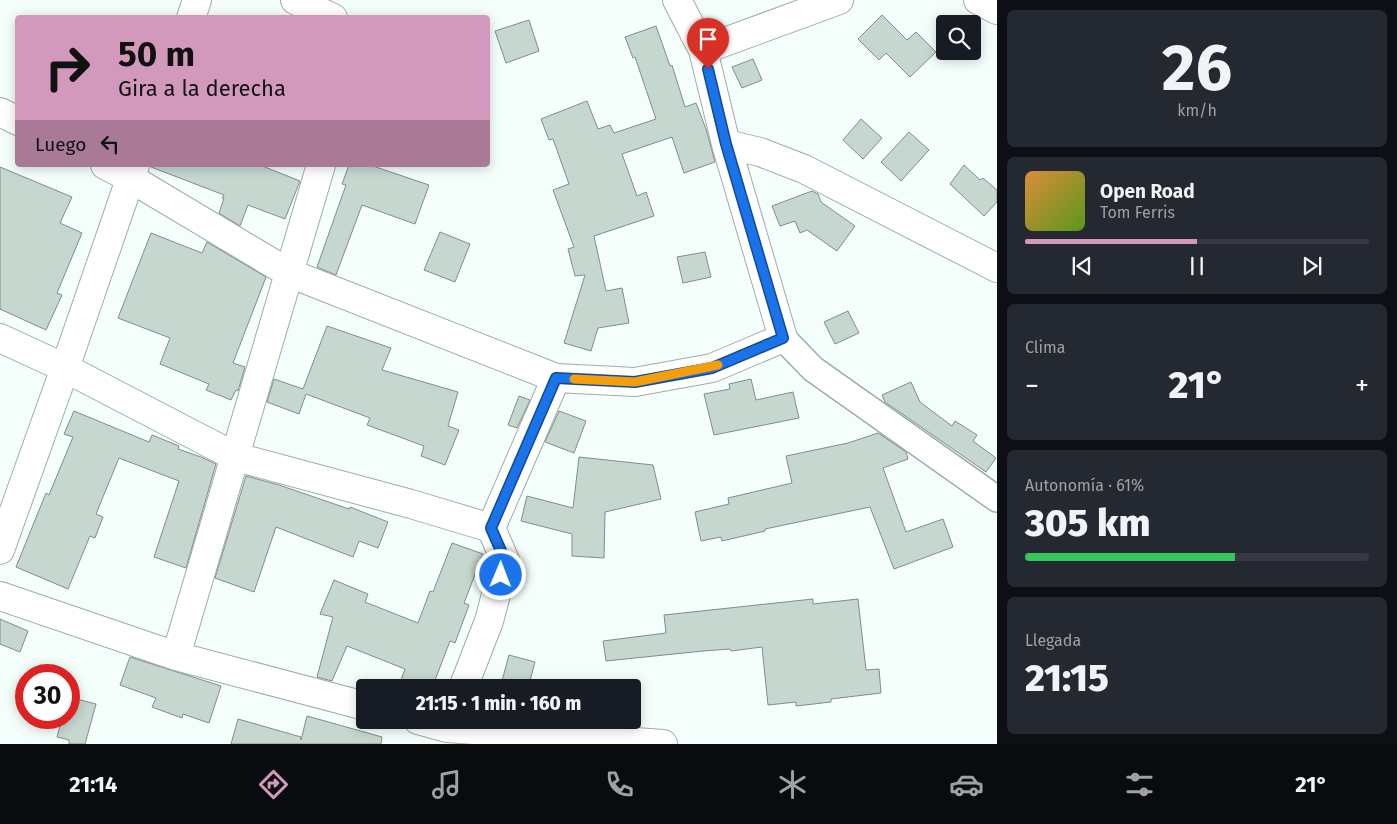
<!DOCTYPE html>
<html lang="es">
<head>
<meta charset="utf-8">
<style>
  :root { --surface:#171b24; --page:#242831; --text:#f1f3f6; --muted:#9ea1a6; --line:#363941; --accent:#d299bc }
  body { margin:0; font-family:"Fira Sans",sans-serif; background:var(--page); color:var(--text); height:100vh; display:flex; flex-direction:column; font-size:19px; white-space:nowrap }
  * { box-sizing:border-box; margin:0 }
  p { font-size:16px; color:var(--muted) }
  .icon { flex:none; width:28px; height:28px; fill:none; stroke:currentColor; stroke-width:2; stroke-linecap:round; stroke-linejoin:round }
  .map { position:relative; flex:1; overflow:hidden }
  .side { display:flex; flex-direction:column; gap:10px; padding:10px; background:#0d0f14; width:400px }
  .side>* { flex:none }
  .hud { position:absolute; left:15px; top:15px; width:475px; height:152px; border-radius:5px; box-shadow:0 2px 12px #0003; background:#d299bc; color:#111; overflow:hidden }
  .fabs { position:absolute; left:936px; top:15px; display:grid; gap:10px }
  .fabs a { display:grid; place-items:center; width:45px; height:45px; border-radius:5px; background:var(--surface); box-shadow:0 2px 12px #0003; font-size:25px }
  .speed { position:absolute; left:15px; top:664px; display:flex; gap:10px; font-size:25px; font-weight:700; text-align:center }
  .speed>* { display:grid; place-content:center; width:65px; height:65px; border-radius:50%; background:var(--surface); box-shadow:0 2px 12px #0003; line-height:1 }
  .speed .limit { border:8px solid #d22; background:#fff; color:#111 }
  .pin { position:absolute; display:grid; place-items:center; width:42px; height:42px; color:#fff; margin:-51px -21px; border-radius:50% 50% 50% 0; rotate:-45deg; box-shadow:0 0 5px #0007 }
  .pin .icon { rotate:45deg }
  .me { position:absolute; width:55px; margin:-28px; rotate:1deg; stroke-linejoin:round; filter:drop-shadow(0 0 4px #0008) }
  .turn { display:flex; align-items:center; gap:18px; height:105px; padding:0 20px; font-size:22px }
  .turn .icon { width:65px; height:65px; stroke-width:2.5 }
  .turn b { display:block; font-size:35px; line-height:42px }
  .then { display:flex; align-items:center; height:48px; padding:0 20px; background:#0003; gap:10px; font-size:19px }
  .big { font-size:38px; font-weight:800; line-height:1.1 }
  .side .card { flex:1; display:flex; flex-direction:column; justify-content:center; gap:8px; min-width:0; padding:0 18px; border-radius:8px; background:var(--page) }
  .side .dial { align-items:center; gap:0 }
  .dial b { font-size:65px; line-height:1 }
  .song { display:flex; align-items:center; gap:15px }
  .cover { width:60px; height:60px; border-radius:8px; background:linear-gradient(135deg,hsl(30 70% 55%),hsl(90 70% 35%)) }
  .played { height:5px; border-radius:2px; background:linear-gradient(90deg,var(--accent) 50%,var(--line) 50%) }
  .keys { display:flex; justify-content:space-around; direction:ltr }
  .heat { display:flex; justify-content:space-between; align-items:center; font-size:28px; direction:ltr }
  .charge { height:8px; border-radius:4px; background:linear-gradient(90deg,#34c759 61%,var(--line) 0) }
  .trip { position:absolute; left:356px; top:679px; width:285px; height:50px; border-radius:5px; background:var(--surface); box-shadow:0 2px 12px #0003; font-weight:800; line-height:50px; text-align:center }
  .tabs { display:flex; height:80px; justify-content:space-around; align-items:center; background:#090b0e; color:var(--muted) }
  .tabs .icon { width:35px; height:35px }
  .tabs .selected { color:var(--accent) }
  .tabs b { font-size:22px; color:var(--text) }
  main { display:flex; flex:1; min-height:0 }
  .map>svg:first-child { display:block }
</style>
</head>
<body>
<main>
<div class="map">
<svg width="997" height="744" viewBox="0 0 997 744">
  <rect width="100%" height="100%" fill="#f4fefa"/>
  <path fill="#c6d7d0" stroke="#7e8e88" d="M 882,15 L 907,40 L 916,32 L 936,52 L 910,77 L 886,53 L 879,60 L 858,39 Z
    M 529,20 L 539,51 L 506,63 L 495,31 Z
    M 656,26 L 670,66 L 672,65 L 685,107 L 696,103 L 706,129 L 715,162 L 684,173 L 672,137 L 622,154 L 637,196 L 646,192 L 654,216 L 594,236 L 606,291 L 622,288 L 629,323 L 598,328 L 591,351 L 564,343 L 585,275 L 575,276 L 568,249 L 574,247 L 553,190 L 569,184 L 553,139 L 549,140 L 541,119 L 587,101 L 598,129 L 610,125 L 614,133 L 656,119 L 635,57 L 633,58 L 625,37 Z
    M 753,59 L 762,80 L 742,88 L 732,67 Z
    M 861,119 L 882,138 L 863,159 L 843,140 Z
    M 909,132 L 929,150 L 901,181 L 881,162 Z
    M 152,165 L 260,165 L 300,181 L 285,219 L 248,205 L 240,226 L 219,213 L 224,198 L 222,198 L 224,195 L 151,167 Z
    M 349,165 L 370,165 L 429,185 L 415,224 L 362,205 L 336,275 L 317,267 L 346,185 L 342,184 Z
    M 964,165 L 980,180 L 983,178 L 997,190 L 997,202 L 984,216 L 950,184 Z
    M 0,167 L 72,197 L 60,223 L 82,233 L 57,293 L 62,295 L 46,330 L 0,309 Z
    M 812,191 L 818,194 L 821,202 L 855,226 L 837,251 L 807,230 L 800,233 L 795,221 L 780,226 L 772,206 Z
    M 440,232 L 470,244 L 455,282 L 424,270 Z
    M 151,233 L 202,253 L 207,242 L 266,277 L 233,363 L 245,367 L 238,391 L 236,390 L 231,400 L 206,390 L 209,384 L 160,364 L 170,338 L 118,318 Z
    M 705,252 L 711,277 L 683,283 L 677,257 Z
    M 848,311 L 859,333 L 835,344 L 824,322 Z
    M 327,326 L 391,348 L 382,370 L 458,392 L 448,426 L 459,430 L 445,465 L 421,456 L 424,446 L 367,425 L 370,418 L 306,394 L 299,414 L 267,402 L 274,379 L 303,389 Z
    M 751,379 L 756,400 L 793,392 L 799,418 L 714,435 L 704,394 L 730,389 L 729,384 Z
    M 911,382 L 920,402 L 952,426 L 955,421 L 977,435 L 973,441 L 996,458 L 986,472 L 885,402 L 882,395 Z
    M 519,396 L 530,400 L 517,428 L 508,425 Z
    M 74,411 L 149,442 L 152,435 L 179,446 L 178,449 L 201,457 L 216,464 L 186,568 L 154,557 L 179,481 L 119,458 L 96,514 L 103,517 L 95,538 L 90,536 L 68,589 L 16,567 L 46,493 L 49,495 L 73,437 L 64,434 Z
    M 559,411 L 586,421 L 574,453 L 545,442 Z
    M 878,433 L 906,452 L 908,459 L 883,468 L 906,532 L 943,519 L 953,547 L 894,569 L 870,507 L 765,529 L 765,531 L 722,541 L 721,537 L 701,541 L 695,512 L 729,504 L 728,498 L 792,483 L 786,456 L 848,443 Z
    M 579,457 L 653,465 L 661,499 L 605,512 L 604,558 L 572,556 L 572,534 L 521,521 L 527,496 L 573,508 Z
    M 246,476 L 279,485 L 349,509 L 350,507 L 388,522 L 378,548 L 359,541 L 353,557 L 276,527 L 254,592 L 215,578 Z
    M 452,543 L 483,554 L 464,603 L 469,605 L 455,643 L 450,641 L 432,688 L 398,688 L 405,669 L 347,646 L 332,681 L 317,677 L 333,617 L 320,614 L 334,580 L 368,594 L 365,602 L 418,623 L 430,591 L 433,592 Z
    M 813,599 L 813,604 L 858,599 L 866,670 L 879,669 L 881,693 L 831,699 L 831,702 L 796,706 L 796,702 L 768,705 L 762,647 L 731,651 L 730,649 L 703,651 L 606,661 L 603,641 L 666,633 L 664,615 Z
    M 0,619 L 28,631 L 20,652 L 0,644 Z
    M 509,655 L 535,662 L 528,688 L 500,688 Z
    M 130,657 L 221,686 L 209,723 L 183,714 L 182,718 L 152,707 L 156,698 L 120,685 Z
    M 69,697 L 96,704 L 85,744 L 69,744 L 69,740 L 57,737 L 62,718 L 69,718 Z
    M 307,716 L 382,737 L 381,744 L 231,744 L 238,719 L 301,737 L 301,740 Z"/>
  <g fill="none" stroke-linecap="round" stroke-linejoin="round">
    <defs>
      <path id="pedestrian" d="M 783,338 L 813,369 L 997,499"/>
      <path id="minor" d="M 295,0 L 333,18
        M 978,0 L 997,10
        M 191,18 L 197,0
        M 703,50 L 839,0
        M 0,112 L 18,121
        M 726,144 L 760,152 L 804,169 L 997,268
        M 105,165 L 130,178 L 289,273 L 556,378 L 635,382 L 712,368 L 783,338 L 726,144 L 703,50 L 677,0
        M 0,338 L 65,368 L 236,457 L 411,504 L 491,528 L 505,560 L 489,621 L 463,688
        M 491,528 L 556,378
        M 0,550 L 65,368 L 135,165
        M 0,596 L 176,656 L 365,706
        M 176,656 L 321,165
        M 418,720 L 447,728 L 663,744"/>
    </defs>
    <use href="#pedestrian" stroke="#9daea7" stroke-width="28"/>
    <use href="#minor" stroke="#9daea7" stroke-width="30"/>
    <use href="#pedestrian" stroke="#fff" stroke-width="25"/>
    <use href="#minor" stroke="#fff" stroke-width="28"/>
  </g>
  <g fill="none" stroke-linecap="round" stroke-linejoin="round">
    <defs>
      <path id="route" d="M 501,575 L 505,560 L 491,528 L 556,378 L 635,382 L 712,368 L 783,338 L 726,144 L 708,69"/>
    </defs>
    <use href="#route" stroke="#114b97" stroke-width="12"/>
    <use href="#route" stroke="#1a73e8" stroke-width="9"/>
    <path stroke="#f59e0b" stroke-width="9" d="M 574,379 L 635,382 L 718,365"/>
  </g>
</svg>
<div class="fabs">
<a><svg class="icon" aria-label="search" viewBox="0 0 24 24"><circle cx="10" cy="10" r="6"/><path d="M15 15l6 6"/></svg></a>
</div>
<div class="speed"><div class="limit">30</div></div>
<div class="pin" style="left:708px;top:69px;background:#d93025"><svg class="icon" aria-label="arrive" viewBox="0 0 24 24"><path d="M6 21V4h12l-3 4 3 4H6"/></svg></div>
<svg class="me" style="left:501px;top:575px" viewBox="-20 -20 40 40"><circle r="17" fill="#1a73e8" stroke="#fff" stroke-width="3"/><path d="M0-11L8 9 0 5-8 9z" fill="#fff"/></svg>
<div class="trip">21:15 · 1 min · 160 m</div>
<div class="hud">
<div class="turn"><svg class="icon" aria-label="right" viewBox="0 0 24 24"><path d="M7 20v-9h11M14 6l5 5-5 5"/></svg><div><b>50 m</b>Gira a la derecha</div></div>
<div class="then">Luego<svg class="icon" aria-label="left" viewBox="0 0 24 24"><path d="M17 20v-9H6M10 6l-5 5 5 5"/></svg></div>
</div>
</div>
<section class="side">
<div class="card dial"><b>26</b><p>km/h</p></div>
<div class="card">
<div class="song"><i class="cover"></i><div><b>Open Road</b><p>Tom Ferris</p></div></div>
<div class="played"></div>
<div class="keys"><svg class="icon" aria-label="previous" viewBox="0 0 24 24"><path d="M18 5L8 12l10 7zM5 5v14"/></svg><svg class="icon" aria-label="pause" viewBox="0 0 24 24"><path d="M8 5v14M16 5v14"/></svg><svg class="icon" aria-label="next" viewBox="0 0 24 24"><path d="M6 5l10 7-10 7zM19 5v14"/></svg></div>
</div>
<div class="card"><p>Clima</p>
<div class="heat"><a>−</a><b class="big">21°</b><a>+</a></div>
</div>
<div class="card"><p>Autonomía · 61%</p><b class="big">305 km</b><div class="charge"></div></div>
<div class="card"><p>Llegada</p><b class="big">21:15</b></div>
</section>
</main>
<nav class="tabs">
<b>21:14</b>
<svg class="icon selected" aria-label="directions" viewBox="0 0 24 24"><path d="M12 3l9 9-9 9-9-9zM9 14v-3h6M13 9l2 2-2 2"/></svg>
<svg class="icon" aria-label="music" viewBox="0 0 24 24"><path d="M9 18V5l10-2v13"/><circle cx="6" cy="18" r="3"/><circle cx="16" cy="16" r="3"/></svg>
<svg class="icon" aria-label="phone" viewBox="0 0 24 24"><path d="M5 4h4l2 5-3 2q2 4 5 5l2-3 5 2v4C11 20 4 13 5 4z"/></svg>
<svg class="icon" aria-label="climate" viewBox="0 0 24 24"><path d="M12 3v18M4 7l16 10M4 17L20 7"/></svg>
<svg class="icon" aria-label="car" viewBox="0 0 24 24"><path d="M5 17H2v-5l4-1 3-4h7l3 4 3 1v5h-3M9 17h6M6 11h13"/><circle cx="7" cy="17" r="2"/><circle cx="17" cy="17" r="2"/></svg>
<svg class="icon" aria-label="filters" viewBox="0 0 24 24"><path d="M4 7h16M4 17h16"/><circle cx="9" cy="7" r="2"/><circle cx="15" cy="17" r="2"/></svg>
<b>21°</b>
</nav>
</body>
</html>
